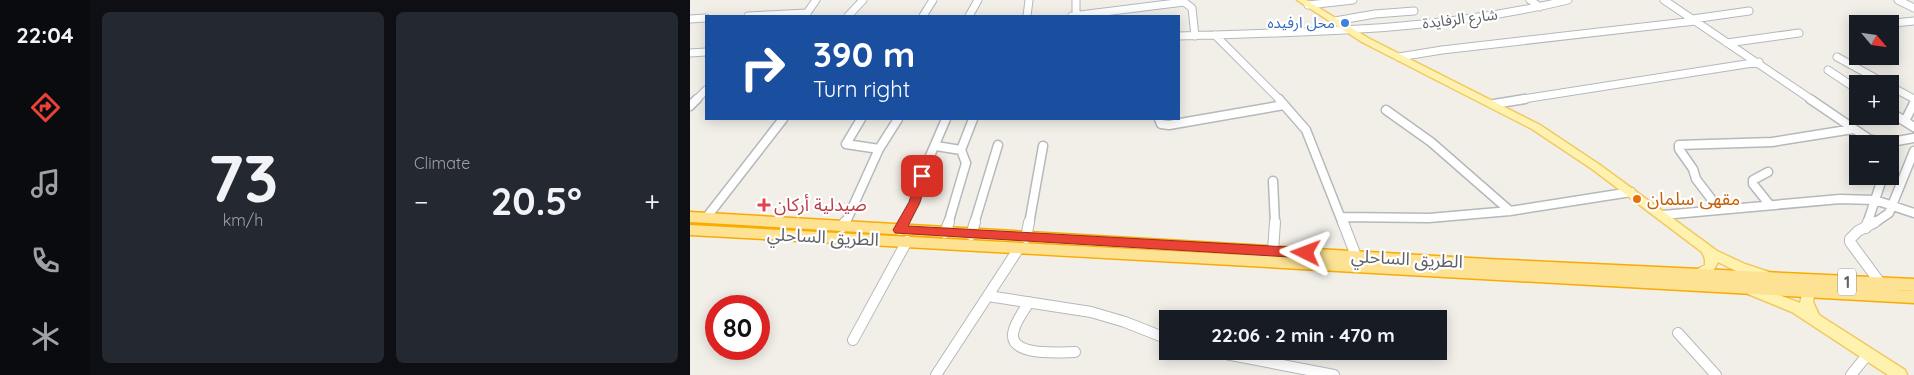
<!DOCTYPE html>
<html lang="en">
<head>
<meta charset="utf-8">
<style>
  :root { --surface:#171b24; --page:#242831; --text:#f1f3f6; --muted:#9ea1a6; --accent:#ea4335 }
  body { margin:0; font-family:Quicksand,"Noto Sans Arabic",sans-serif; background:var(--page); color:var(--text); height:100vh; display:flex; flex-direction:column; font-size:19px; white-space:nowrap }
  * { box-sizing:border-box; margin:0 }
  p { font-size:16px; color:var(--muted) }
  .icon { flex:none; width:28px; height:28px; fill:none; stroke:currentColor; stroke-width:2; stroke-linecap:round; stroke-linejoin:round }
  .map { position:relative; flex:1; overflow:hidden }
  .details { display:flex; flex-direction:column; gap:12px; padding:12px; background:#0d0f14; width:600px }
  .details>* { flex:none }
  .banner { position:absolute; left:15px; top:15px; width:475px; height:105px; border-radius:0px; box-shadow:0 2px 12px #0003; background:#1a4fa0; color:#fff; overflow:hidden }
  .needle { width:32px; rotate:119deg }
  .fabs { position:absolute; left:1159px; top:15px; display:grid; gap:10px }
  .fabs a { display:grid; place-items:center; width:50px; height:50px; border-radius:0px; background:var(--surface); box-shadow:0 2px 12px #0003; font-size:25px }
  .speed { position:absolute; left:15px; top:295px; display:flex; gap:10px; font-size:25px; font-weight:700; text-align:center }
  .speed>* { display:grid; place-content:center; width:65px; height:65px; border-radius:50%; background:var(--surface); box-shadow:0 2px 12px #0003; line-height:1 }
  .speed .limit { border:8px solid #d22; background:#fff; color:#111 }
  .pin { position:absolute; display:grid; place-items:center; width:42px; height:42px; color:#fff; margin:-21px; border-radius:10px; box-shadow:0 2px 8px #0006 }
  .me { position:absolute; width:55px; margin:-28px; rotate:273deg; stroke-linejoin:round; filter:drop-shadow(0 0 4px #0008) }
  .turn { display:flex; align-items:center; gap:18px; height:105px; padding:0 25px; font-size:22px }
  .turn .icon { width:65px; height:65px; stroke-width:2.5 }
  .turn b { display:block; font-size:35px; line-height:42px }
  .big { font-size:38px; font-weight:800; line-height:1.1 }
  .details .card { flex:1; display:flex; flex-direction:column; justify-content:center; gap:8px; min-width:0; padding:0 18px; border-radius:8px; background:var(--page) }
  .details .dial { align-items:center; gap:0 }
  .dial b { font-size:65px; line-height:1 }
  .heat { display:flex; justify-content:space-between; align-items:center; font-size:28px; direction:ltr }
  .details .tiles { flex:1; display:grid; gap:12px; grid-template-columns:repeat(2,1fr) }
  .trip { position:absolute; left:469px; top:310px; width:288px; height:50px; border-radius:0px; background:var(--surface); box-shadow:0 2px 12px #0003; font-weight:800; line-height:50px; text-align:center }
  main { display:flex; flex:1; min-height:0 }
  .tab-bar { display:flex; flex-direction:column; width:90px; justify-content:space-around; align-items:center; background:#090b0e; color:var(--muted) }
  .tab-bar .icon { width:35px; height:35px }
  .tab-bar .active { color:var(--accent) }
  .tab-bar b { font-size:22px; color:var(--text) }
  .map>svg:first-child { display:block }
</style>
</head>
<body>
<main>
<nav class="tab-bar">
<b>22:04</b>
<svg class="icon active" aria-label="directions" viewBox="0 0 24 24"><path d="M12 3l9 9-9 9-9-9zM9 14v-3h6M13 9l2 2-2 2"/></svg>
<svg class="icon" aria-label="music" viewBox="0 0 24 24"><path d="M9 18V5l10-2v13"/><circle cx="6" cy="18" r="3"/><circle cx="16" cy="16" r="3"/></svg>
<svg class="icon" aria-label="phone" viewBox="0 0 24 24"><path d="M5 4h4l2 5-3 2q2 4 5 5l2-3 5 2v4C11 20 4 13 5 4z"/></svg>
<svg class="icon" aria-label="climate" viewBox="0 0 24 24"><path d="M12 3v18M4 7l16 10M4 17L20 7"/></svg>
</nav>
<section class="details">
<div class="tiles">
<div class="card dial"><b>73</b><p>km/h</p></div>
<div class="card"><p>Climate</p>
<div class="heat"><a>−</a><b class="big">20.5°</b><a>+</a></div>
</div>
</div>
</section>
<div class="map">
<svg width="1224" height="375" viewBox="0 0 1224 375">
  <rect width="100%" height="100%" fill="#f1efe8"/>
  <g fill="none" stroke-linecap="round" stroke-linejoin="round">
    <defs>
      <path id="minor-far2" d="M 386,0 L 386,16
        M 840,0 L 850,7
        M 974,0 L 1122,100
        M 1208,0 L 1224,8
        M 618,5 L 663,0
        M 58,16 L 117,13
        M 115,16 L 126,0
        M 158,16 L 173,0
        M 233,16 L 243,0
        M 279,16 L 288,0
        M 337,16 L 339,0
        M 382,16 L 494,2 L 502,8 L 505,36
        M 0,19 L 16,18
        M 1003,19 L 1059,11
        M 645,21 L 685,14 L 724,11
        M 1196,24 L 1224,21
        M 525,35 L 590,100
        M 489,36 C 619,32 751,31 878,0
        M 1037,43 L 1109,33
        M 0,53 L 16,52
        M 709,57 L 752,50 L 1005,21
        M 1147,57 L 1196,84
        M 1138,70 L 1168,90
        M 1200,86 L 1224,99
        M 6,100 L 16,90
        M 827,100 L 1069,62"/>
      <path id="minor-far1" d="M 589,99 L 616,130 L 653,224
        M 1120,99 L 1179,139 L 1196,143 L 1224,138
        M 804,104 L 835,99
        M 0,106 L 7,99
        M 696,110 L 741,142 L 820,211
        M 1200,112 L 1224,127
        M 171,119 L 156,144 L 189,149
        M 469,119 L 471,124 L 479,125 L 594,105
        M 1215,121 L 1224,103
        M 246,146 L 271,150
        M 1200,152 L 1203,143
        M 1078,172 L 1063,180 L 1063,184 L 1079,204
        M 583,181 L 585,224
        M 1029,209 L 1006,179 L 1003,169 L 989,149 L 989,145 L 1082,142 L 1163,129
        M 973,215 L 1150,199 L 1185,200 L 1224,213
        M 651,217 L 739,218 L 820,211 L 941,192
        M 16,218 L 93,119
        M 155,224 L 189,149 L 208,119
        M 213,224 L 225,202 L 233,172 L 256,119
        M 258,224 L 276,163 L 271,150 L 283,119
        M 284,224 L 308,145
        M 339,224 L 353,146
        M 1177,224 L 1193,176
        M 1183,224 L 1199,213 L 1224,151"/>
      <path id="minor" d="M 653,222 L 666,256
        M 1185,222 L 1168,231 L 1160,239 L 1160,242 L 1191,284
        M 153,227 L 155,222
        M 1176,228 L 1178,222
        M 210,230 L 214,222
        M 255,233 L 259,222
        M 281,235 L 285,222
        M 336,238 L 339,222
        M 583,251 L 585,222
        M 298,296 L 401,312 L 435,322 L 478,339
        M 339,302 C 334,311 324,323 323,334 C 321,357 371,352 385,352
        M 988,333 L 1026,375
        M 163,340 L 217,241
        M 520,351 L 644,375
        M 246,375 L 329,248
        M 1161,375 L 1178,354"/>
      <path id="major" d="M 607,0 L 616,0 L 678,38 L 850,125 L 910,165 L 1027,251 L 1055,264 L 1079,272 L 1080,275 L 1079,278 L 1074,280 L 1046,271 L 1028,262 L 1021,275 L 1007,280 L 1002,278 L 1001,275 L 1002,272 L 1015,265 L 1015,259 L 1012,252 L 902,169 L 842,129 L 672,42 Z
        M 1063,285 L 1110,303 L 1113,290 L 1122,287 L 1127,288 L 1129,292 L 1124,297 L 1123,302 L 1129,315 L 1215,370 L 1217,375 L 1198,375 L 1102,312 L 1058,294 L 1056,290 L 1058,286 Z"/>
      <path id="highway" d="M 0,212 L 797,259 L 1224,279 L 1224,291 L 1081,283 L 1224,291 L 1224,303 L 0,235 L 0,225 L 609,258 L 0,222 Z"/>
    </defs>
    <use href="#minor-far2" stroke="#b5b8bc" stroke-width="9"/>
    <use href="#minor-far1" stroke="#b5b8bc" stroke-width="11"/>
    <use href="#minor" stroke="#b5b8bc" stroke-width="12"/>
    <use href="#major" stroke="#f2c960" stroke-width="3"/>
    <use href="#highway" stroke="#f9ab00" stroke-width="3"/>
    <use href="#minor-far2" stroke="#fff" stroke-width="7"/>
    <use href="#minor-far1" stroke="#fff" stroke-width="8"/>
    <use href="#minor" stroke="#fff" stroke-width="10"/>
    <use href="#major" fill="#fff2af" fill-rule="evenodd"/>
    <use href="#highway" fill="#fde293" fill-rule="evenodd"/>
  </g>
  <path fill="#ea4335" stroke="#982c22" d="M 232,173 L 238,176 L 230,202 L 218,226 L 616,248 L 623,253 L 616,258 L 205,233 L 203,230 L 219,202 L 227,176 Z"/>
  <circle fill="#3f7fe0" stroke="#fff" stroke-width="2" cx="655" cy="23" r="5"/>
  <circle fill="#e8710a" stroke="#fff" stroke-width="2" cx="947" cy="199" r="5"/>
  <path fill="#e0444e" stroke="#fff" stroke-width="2" d="M71.5 197.5h5v5h5v5h-5v5h-5v-5h-5v-5h5z"/>
  <g text-anchor="middle" stroke-width="4.5" stroke-linejoin="round" paint-order="stroke">
    <g font-size="15" fill="#5f6368" stroke="#fff">
      <text transform="translate(770 19) rotate(-7)" y="5">شارع الرفايدة</text>
    </g>
    <g font-size="15" fill="#366cbe" stroke="#fff" text-anchor="end">
      <text x="645" y="28">محل ارفيده</text>
    </g>
    <rect fill="#fff" stroke="#8f9295" stroke-width="1" x="1148" y="268.5" width="18" height="27" rx="4"/>
    <g font-size="16" font-weight="bold" fill="#5f6368">
      <text x="1157" y="288">1</text>
    </g>
    <g font-size="18" fill="#c56008" stroke="#fff" text-anchor="start">
      <text x="957" y="205">مقهى سلمان</text>
    </g>
    <g font-size="18" fill="#be3a42" stroke="#fff" text-anchor="start">
      <text x="84" y="211">صيدلية أركان</text>
    </g>
    <g font-size="18" fill="#5f6368" stroke="#fff">
      <text transform="translate(133 237) rotate(3)" y="6">الطريق الساحلي</text>
      <text transform="translate(717 259) rotate(3)" y="6">الطريق الساحلي</text>
    </g>
  </g>
</svg>
<div class="fabs">
<a><svg class="needle" viewBox="-14 -14 28 28"><path d="M0-13l5 13h-10z" fill="#e53935"/><path d="M0 13l5-13h-10z" fill="#9ea1a6"/></svg></a>
<a>+</a>
<a>−</a>
</div>
<div class="speed"><div class="limit">80</div></div>
<div class="pin" style="left:232px;top:176px;background:#d93025"><svg class="icon" aria-label="arrive" viewBox="0 0 24 24"><path d="M6 21V4h12l-3 4 3 4H6"/></svg></div>
<svg class="me" style="left:616px;top:253px" viewBox="-20 -20 40 40"><path d="M0-17L14 15 0 8-14 15z" fill="#ea4335" stroke="#fff" stroke-width="4"/></svg>
<div class="trip">22:06 · 2 min · 470 m</div>
<div class="banner">
<div class="turn"><svg class="icon" aria-label="right" viewBox="0 0 24 24"><path d="M7 20v-9h11M14 6l5 5-5 5"/></svg><div><b>390 m</b>Turn right</div></div>
</div>
</div>
</main>
</body>
</html>
